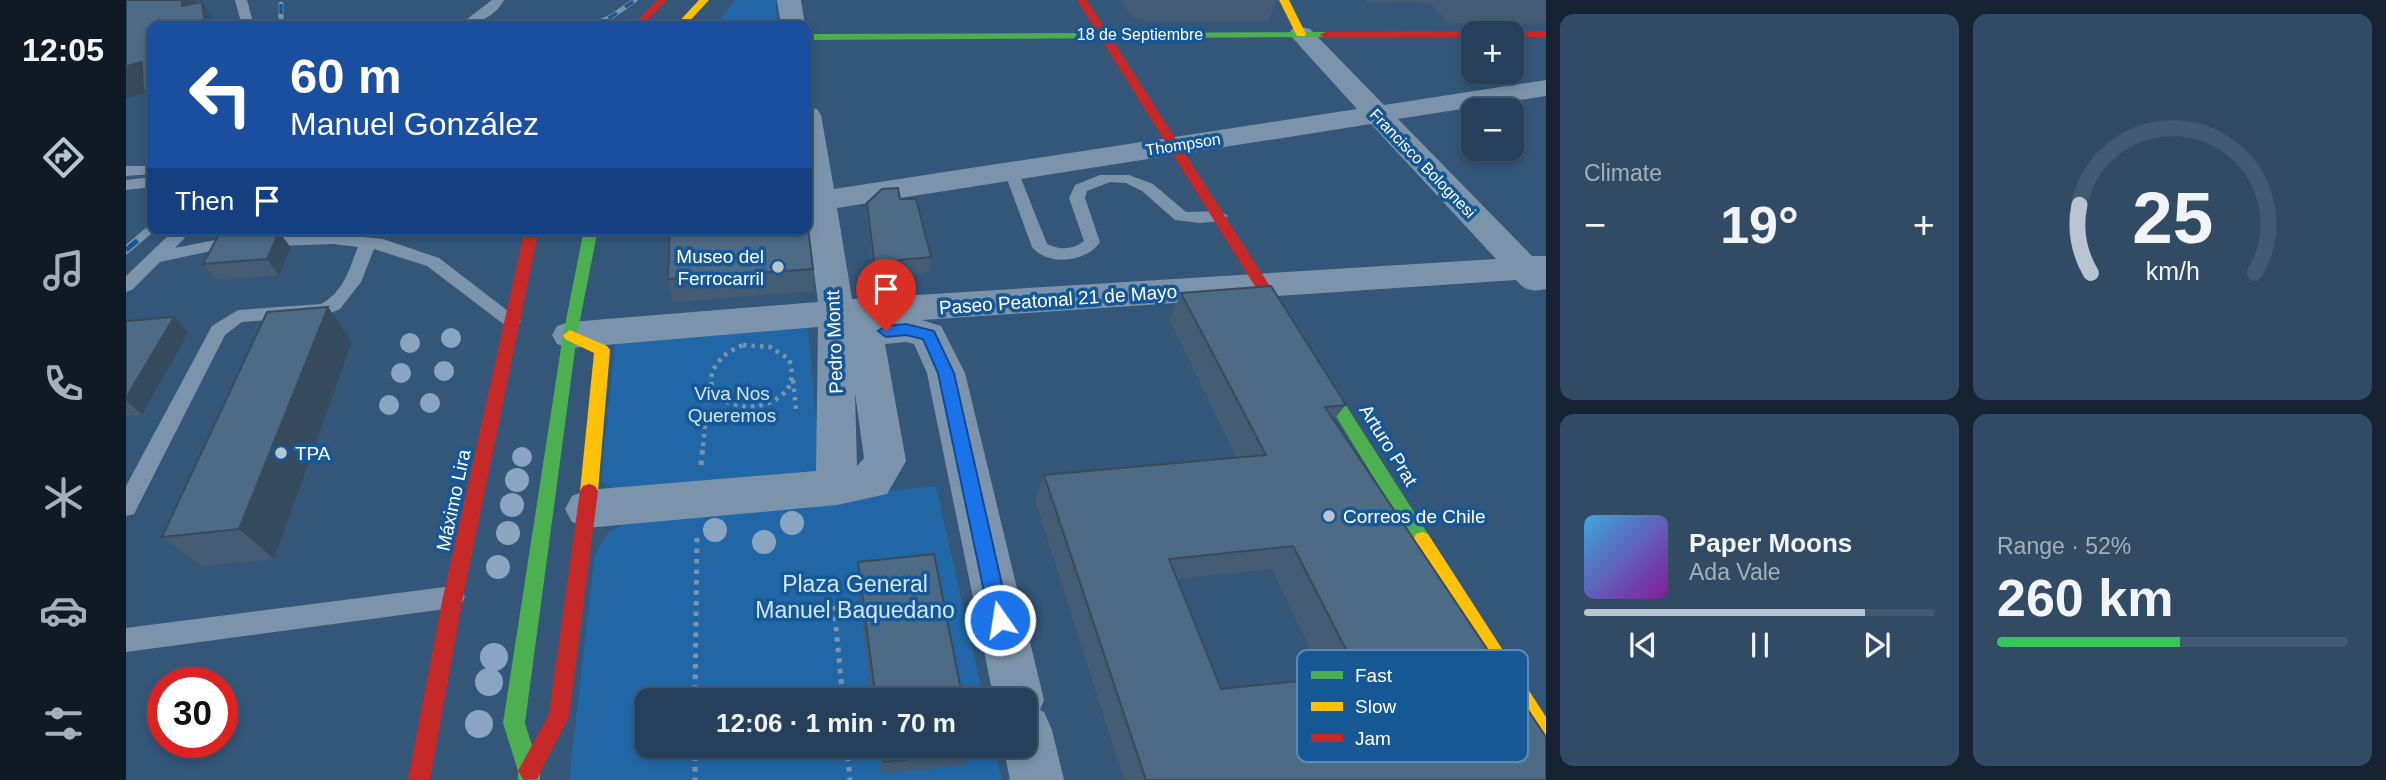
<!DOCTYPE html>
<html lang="en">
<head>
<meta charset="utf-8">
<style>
  :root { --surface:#26405b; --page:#324b64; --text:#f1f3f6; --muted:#a4afbb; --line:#425971; --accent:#b8c4d0 }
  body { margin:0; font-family:Helvetica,sans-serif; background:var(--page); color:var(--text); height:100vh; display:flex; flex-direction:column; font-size:26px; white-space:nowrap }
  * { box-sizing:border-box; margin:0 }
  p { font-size:23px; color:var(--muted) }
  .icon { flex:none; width:38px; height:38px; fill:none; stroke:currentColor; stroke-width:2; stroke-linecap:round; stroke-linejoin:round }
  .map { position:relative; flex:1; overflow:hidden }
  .sheet { display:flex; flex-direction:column; gap:14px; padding:14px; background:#152332; width:840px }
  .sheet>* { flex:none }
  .hud { position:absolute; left:21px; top:21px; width:665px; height:214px; border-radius:14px; box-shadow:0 4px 10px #0003,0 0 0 2px var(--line); background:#1a4fa0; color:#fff; overflow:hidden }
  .controls { position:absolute; left:1335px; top:21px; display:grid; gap:14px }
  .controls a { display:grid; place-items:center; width:63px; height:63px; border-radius:14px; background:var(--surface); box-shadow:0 4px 10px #0003,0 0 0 2px var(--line); font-size:35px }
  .speed { position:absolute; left:21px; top:667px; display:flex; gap:14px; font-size:35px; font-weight:700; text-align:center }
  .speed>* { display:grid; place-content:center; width:91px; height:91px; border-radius:50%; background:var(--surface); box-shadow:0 4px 10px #0003,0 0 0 2px var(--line); line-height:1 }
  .speed .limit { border:10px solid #d22; background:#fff; color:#111 }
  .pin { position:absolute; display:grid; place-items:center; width:60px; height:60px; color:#fff; margin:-72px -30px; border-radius:50% 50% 50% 0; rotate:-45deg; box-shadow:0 0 7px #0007 }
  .pin .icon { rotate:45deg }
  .me { position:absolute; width:77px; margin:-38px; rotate:347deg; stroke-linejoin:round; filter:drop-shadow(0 0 5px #0008) }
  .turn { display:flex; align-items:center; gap:24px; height:147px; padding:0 28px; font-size:32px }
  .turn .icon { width:91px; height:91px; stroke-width:2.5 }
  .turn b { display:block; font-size:49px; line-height:60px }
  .then { display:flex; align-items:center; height:66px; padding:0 28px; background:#0003; gap:14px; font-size:26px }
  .big { font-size:52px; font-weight:600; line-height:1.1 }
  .sheet .widget { flex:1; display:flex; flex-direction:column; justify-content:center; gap:10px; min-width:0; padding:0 24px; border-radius:14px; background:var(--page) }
  .sheet .dial { align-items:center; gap:0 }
  .dial svg { height:182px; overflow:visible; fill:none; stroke:var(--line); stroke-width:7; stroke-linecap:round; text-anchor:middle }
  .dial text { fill:var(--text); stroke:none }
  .song { display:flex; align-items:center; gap:21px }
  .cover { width:84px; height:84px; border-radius:10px; background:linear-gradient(135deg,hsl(200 70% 55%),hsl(290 70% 35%)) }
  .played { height:7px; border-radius:4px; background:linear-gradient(90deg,var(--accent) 80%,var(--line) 80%) }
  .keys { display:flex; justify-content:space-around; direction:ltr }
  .heat { display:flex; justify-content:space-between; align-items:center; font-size:38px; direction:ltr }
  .charge { height:10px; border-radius:5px; background:linear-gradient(90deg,#34c759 52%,var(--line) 0) }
  .sheet .tiles { flex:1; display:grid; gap:14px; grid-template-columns:repeat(2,1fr) }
  .trip { position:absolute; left:509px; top:688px; width:402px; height:70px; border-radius:14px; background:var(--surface); box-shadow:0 4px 10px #0003,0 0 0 2px var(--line); font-weight:600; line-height:70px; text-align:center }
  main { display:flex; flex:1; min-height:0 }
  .menu { display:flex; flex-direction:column; width:126px; justify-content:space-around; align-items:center; background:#0f1a24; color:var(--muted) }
  .menu .icon { width:49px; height:49px }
  .menu .active { color:var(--accent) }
  .menu b { font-size:32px; color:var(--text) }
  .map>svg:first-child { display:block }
</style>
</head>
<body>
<main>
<nav class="menu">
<b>12:05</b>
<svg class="icon active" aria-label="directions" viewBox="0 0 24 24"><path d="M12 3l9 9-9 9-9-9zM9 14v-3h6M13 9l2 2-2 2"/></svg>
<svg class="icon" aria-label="music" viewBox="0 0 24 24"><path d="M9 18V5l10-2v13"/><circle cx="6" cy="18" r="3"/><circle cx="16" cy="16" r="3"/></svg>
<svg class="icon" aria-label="phone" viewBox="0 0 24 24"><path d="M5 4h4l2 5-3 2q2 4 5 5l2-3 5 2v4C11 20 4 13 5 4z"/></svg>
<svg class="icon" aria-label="climate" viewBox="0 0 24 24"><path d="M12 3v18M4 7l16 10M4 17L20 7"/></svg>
<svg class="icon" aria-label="car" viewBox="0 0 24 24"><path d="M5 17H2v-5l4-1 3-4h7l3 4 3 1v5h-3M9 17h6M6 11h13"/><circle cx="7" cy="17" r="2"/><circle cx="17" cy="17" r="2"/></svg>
<svg class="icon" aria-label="filters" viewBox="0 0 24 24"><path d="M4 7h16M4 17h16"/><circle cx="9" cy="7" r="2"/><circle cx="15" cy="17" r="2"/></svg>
</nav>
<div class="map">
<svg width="1420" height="780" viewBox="0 0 1420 780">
  <rect width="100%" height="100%" fill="#335679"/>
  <path fill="#2167a8" d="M 609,0 L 650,0 L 651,24 L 591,24 Z
    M 681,320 L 695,471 L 487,489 L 475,481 L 489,340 Z
    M 810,486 L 858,700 L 522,700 L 522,746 L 868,746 L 876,780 L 443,780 L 469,554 L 483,532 L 509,518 Z"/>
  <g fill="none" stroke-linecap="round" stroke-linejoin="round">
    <path stroke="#7c94ab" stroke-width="4.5" stroke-dasharray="3.5 5" stroke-linecap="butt" d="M 617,345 L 644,347 L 663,359 C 668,375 667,388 652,398 C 617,421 564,394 594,360 C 599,353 609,349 617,345 Z
      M 667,380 L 670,409
      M 577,446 L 584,378"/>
    <path stroke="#7c94ab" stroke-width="5" stroke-dasharray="4.5 6" stroke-linecap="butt" d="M 575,465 L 577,444
      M 708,606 L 717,700
      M 569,700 L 571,533
      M 569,746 L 569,780
      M 721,746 L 724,780"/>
    <path fill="#7c94ab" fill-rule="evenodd" d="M 109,0 L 121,0 L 128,26 L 116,26 Z
      M 366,0 L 378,0 C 370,16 349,26 332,26 Z
      M 0,166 L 26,166 L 26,174 L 0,176 Z
      M 885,166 L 892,171 L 921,244 C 933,250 947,250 958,241 L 943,198 L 949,185 L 974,175 L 1003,175 L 1027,184 L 1060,212 L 1094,211 L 1102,216 L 1094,221 L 1074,223 L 1049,220 L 1016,191 L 1000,183 L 984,182 L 961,191 L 959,198 L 974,242 C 961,262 922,267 906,247 L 878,171 Z
      M 26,177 L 26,187 L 0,190 L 0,180 Z
      M 49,229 L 67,229 L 49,248 L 99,238 L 207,234 L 257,239 L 313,258 L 395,321 L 392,326 L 380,326 L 301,266 L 248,249 L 235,282 L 214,309 L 198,316 L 116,322 L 99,335 L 8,514 L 0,516 L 0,486 L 86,326 L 112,310 L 195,304 C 218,292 223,269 232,247 L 207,244 L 99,248 L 34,262 L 6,290 L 0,292 L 0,276 Z
      M 327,586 L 335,589 L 339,597 L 335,605 L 327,608 L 0,652 L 0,628 Z"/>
    <path fill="#7c94ab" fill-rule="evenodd" d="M 651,0 L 675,0 L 679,26 L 655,26 Z
      M 1175,27 L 1184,29 L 1258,105 L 1420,80 L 1420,96 L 1272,119 L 1406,256 L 1420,256 L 1420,289 C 1407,292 1399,291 1390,280 L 796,320 L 815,326 L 839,373 L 918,700 L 914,710 L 918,712 L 926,730 L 938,780 L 884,780 L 877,746 L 900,746 L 900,700 L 868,700 L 801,373 L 788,344 L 780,342 L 759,344 L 780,461 L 761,494 L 711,505 L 461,528 L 446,522 L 439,509 L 446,496 L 461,490 L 690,471 L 692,327 L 444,348 L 431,344 L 426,335 L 431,326 L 444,322 L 692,302 L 681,218 L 681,107 L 691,109 L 695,115 L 708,189 L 1231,109 L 1163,34 L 1166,29 ZM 1245,124 L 1370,259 L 726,299 L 711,208 ZM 729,393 L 738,458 L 731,466 Z"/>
    <path fill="#4caf50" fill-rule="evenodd" d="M 1199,32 L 1204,35 L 1203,37 L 681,40 L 681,34 Z
      M 458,229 L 472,229 L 451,335 L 399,723 L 414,771 L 414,780 L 392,780 L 392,771 L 377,723 L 437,335 Z
      M 1142,290 L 1147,291 L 1302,534 L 1305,540 L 1302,546 L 1296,548 L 1290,546 L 1135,295 Z"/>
    <path fill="#ffc107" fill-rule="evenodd" d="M 573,0 L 583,0 L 559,26 L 549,26 Z
      M 1153,0 L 1163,0 L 1180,34 L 1179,36 L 1171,36 Z
      M 444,330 L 481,346 L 484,350 L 472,491 L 469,496 L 463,498 L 457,496 L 454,491 L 468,353 L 439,339 L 437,335 Z
      M 1296,532 L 1302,534 L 1420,717 L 1420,747 L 1412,744 L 1290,546 L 1287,540 L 1290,534 Z"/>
    <path fill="#c62828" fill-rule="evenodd" d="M 531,0 L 541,0 L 516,26 L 506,26 Z
      M 951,0 L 961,0 L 1147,291 L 1149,295 L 1147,299 L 1137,299 Z
      M 1348,31 L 1353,33 L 1348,33 L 1348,37 L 1199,38 L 1194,35 L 1199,32 Z
      M 1386,31 L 1420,31 L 1420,37 L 1386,37 L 1386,33 L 1381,33 Z
      M 399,229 L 413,229 L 337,597 L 304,780 L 282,780 L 317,597 Z
      M 463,484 L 469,486 L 472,491 L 443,717 L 411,779 L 398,780 L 392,771 L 423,714 L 454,491 L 457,486 Z"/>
    <defs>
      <path id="rail-far1" d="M 155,4 L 155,26
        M 464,26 L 485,17 L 509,0"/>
      <path id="rail" d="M 0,250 L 26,228"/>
    </defs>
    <use href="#rail-far1" stroke="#7d93aa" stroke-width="5"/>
    <use href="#rail" stroke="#7d93aa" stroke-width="8"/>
    <use href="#rail-far1" stroke="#165796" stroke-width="3.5" stroke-dasharray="10" stroke-linecap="butt"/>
    <use href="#rail" stroke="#165796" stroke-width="5" stroke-dasharray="15" stroke-linecap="butt"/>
  </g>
  <g fill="#89a5c1">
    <circle cx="325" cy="338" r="10"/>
    <circle cx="284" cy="343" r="10"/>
    <circle cx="318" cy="371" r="10"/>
    <circle cx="275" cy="373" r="10"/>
    <circle cx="304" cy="403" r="10"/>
    <circle cx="263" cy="405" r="10"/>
    <circle cx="396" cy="457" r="10"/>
    <circle cx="391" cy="480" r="12"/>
    <circle cx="386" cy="505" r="12"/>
    <circle cx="666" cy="523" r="12"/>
    <circle cx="589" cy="530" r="12"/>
    <circle cx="382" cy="533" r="12"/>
    <circle cx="638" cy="542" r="12"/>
    <circle cx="372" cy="567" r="12"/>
    <circle cx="368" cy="657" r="14"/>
    <circle cx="363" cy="682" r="14"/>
    <circle cx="353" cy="724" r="14"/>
  </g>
  <path fill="#435c73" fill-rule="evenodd" d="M 994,0 L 1151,0 L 1142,21 L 1019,21 L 1007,17 Z
    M 1240,0 L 1420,0 L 1420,23 L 1323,23 L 1303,3 L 1240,2 Z
    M 774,199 L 805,257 L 803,273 L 772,276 L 749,292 L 741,219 L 741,203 Z
    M 109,229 L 173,229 L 171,233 L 154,233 L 165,248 L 153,275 L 90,280 L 77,264 L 113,234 Z
    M 687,269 L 688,291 L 547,302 L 542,279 Z
    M 1055,293 L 1220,405 L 1208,419 L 1420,780 L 998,780 L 909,500 L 918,475 L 1111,458 L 1043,320 ZM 1146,569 L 1198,678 L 1095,689 L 1051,579 Z
    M 202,307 L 226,342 L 148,559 L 76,566 L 36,537 Z
    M 48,317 L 62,333 L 16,415 L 0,416 L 0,321 Z
    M 732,562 L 837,700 L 746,700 L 731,581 Z
    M 752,746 L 846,746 L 847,752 L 841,765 L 756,774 Z"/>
  <path fill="#374b5e" d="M 56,0 L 70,0 L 72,26 L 56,6 Z
    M 76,2 L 91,26 L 79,26 Z
    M 16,62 L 26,76 L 26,103 L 19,93 L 0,98 L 0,66 Z
    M 153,232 L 165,248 L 153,275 L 141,259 Z
    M 773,260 L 772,276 L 749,292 L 750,276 Z
    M 202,307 L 226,342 L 148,559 L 113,529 Z
    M 48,317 L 62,333 L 16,415 L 0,400 L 0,398 Z"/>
  <path fill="#4e6b86" stroke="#374b5e" stroke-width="2" fill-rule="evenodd" d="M 0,0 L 56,0 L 56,6 L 76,2 L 79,26 L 26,26 L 26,88 L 17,91 L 16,62 L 0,66 Z
    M 772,188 L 774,199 L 790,199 L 805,257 L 773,260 L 750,276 L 741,203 L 756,189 Z
    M 681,220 L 687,269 L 542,279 L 544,229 L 681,229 Z
    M 153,232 L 141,259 L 77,264 L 93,234 Z
    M 1145,286 L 1220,405 L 1199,407 L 1420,737 L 1420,780 L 1020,780 L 918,475 L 1140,455 L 1055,293 ZM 1167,546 L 1233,675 L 1095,689 L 1043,559 Z
    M 202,307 L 113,529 L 36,537 L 141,312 Z
    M 48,317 L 0,398 L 0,321 Z
    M 808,554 L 837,700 L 750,700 L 732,562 Z
    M 756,746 L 846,746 L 847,752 L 758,762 Z"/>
  <path fill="#1a73e8" stroke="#114b97" stroke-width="2" d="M 780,324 L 808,331 L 828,373 L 884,620 L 881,627 L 874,630 L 867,627 L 864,620 L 812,373 L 797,339 L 780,335 L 760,337 L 752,331 L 760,326 Z"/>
  <g fill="#b8c4d0" stroke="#165796" stroke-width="2.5">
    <circle cx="652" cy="267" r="7"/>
    <circle cx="155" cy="453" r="7"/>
    <circle cx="1203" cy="516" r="7"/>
  </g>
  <g text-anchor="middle" stroke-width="7" stroke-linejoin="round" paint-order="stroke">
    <g font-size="16" fill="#fff" stroke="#165796">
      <text x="1014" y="40">18 de Septiembre</text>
      <text transform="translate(1057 144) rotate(-9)" y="6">Thompson</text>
      <text transform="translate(1297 163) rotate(46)" y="6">Francisco Bolognesi</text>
    </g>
    <g font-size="19" fill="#fff" stroke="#165796" text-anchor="start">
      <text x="638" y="263" text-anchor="end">Museo del<tspan x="638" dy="22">Ferrocarril</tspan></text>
      <text x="169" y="460">TPA</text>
      <text x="1217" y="523">Correos de Chile</text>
    </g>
    <g font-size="19" fill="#fff" stroke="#165796">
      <text transform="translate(932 299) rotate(-4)" y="7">Paseo Peatonal 21 de Mayo</text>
      <text transform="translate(708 342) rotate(-92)" y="7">Pedro Montt</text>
      <text transform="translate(1263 445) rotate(58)" y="7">Arturo Prat</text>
      <text transform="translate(327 500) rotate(-78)" y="7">Máximo Lira</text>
    </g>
    <g font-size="19" fill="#cfe6fc" stroke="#165796">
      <text x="606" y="400">Viva Nos<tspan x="606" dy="22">Queremos</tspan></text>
    </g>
    <g font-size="23" fill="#cfe6fc" stroke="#165796">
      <text x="729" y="592">Plaza General<tspan x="729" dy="26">Manuel Baquedano</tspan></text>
    </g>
  </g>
  <rect x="1171" y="650" width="231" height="112" rx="10" fill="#165796" stroke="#5c89b6" stroke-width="2"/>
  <rect x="1185" y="671" width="32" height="8" fill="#4caf50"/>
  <rect x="1185" y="702" width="32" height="9" fill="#ffc107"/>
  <rect x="1185" y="734" width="32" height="8" fill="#c62828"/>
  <g font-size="19" fill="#fff">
    <text x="1229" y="682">Fast</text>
    <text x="1229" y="713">Slow</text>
    <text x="1229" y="745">Jam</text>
  </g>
</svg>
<div class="controls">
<a>+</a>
<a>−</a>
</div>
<div class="speed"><div class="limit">30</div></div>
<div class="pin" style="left:760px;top:331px;background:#d93025"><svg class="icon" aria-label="arrive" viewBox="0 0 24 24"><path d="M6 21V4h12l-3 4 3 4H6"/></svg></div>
<svg class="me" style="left:874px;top:620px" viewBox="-20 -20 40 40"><circle r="17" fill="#1a73e8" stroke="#fff" stroke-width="3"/><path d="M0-11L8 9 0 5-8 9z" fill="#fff"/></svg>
<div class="trip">12:06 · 1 min · 70 m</div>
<div class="hud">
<div class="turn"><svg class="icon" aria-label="left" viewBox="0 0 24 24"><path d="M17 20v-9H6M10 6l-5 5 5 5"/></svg><div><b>60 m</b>Manuel González</div></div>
<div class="then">Then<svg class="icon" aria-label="arrive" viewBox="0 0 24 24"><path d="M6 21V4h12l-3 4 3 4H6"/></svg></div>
</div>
</div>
<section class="sheet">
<div class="tiles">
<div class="widget"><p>Climate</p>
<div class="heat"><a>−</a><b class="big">19°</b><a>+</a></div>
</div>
<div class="widget dial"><svg viewBox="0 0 100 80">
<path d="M14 69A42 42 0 1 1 86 69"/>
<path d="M14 69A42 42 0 0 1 9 39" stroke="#b8c4d0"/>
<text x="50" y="56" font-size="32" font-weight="700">25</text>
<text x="50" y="72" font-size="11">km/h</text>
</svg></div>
<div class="widget">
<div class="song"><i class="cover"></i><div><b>Paper Moons</b><p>Ada Vale</p></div></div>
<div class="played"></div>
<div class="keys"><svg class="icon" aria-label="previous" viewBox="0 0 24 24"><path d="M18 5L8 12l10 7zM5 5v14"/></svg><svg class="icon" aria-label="pause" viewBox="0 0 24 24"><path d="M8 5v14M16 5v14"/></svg><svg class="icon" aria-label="next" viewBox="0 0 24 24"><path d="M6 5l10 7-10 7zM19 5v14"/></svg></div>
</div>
<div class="widget"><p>Range · 52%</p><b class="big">260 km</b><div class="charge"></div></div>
</div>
</section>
</main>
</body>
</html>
